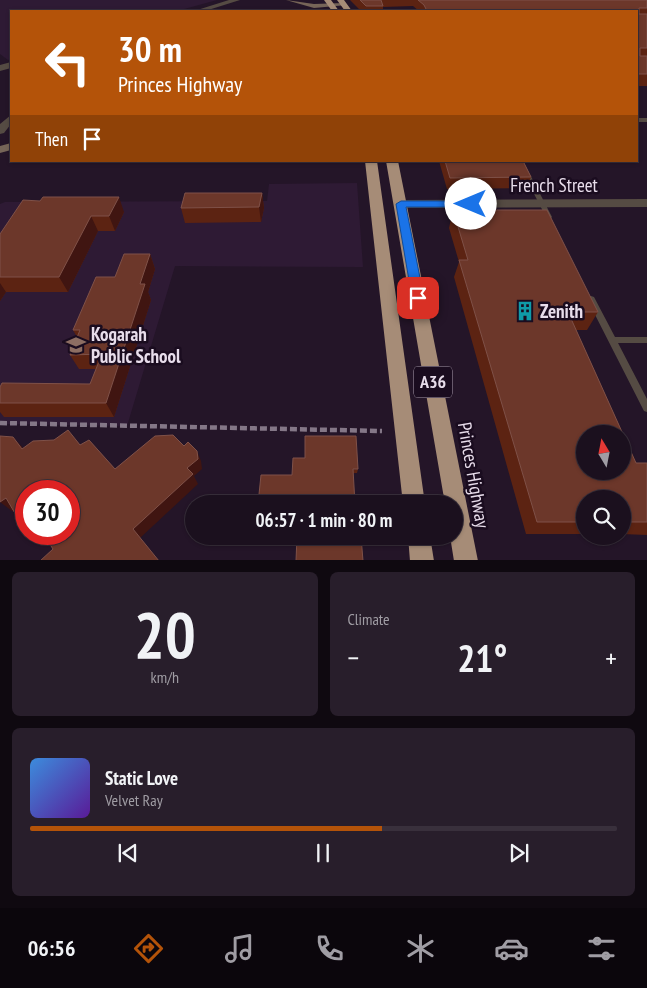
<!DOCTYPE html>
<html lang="en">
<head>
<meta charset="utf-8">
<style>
  :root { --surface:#1b101e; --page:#281e2b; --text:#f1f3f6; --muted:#a09da4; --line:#39303c; --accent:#b45309 }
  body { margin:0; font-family:"PT Sans Narrow",sans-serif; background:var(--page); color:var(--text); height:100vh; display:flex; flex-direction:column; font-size:19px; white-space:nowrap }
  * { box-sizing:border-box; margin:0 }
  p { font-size:16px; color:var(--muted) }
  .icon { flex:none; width:28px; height:28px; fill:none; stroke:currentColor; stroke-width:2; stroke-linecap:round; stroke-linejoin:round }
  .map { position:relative; height:560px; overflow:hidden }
  .drawer { display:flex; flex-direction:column; gap:12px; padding:12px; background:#0f0910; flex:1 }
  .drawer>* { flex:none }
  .guide { position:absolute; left:10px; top:10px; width:628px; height:152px; border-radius:0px; box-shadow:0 1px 4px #0004,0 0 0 1px var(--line); background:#b45309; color:#fff; overflow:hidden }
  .needle { width:32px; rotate:350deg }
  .fabs { position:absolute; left:576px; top:425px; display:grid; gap:10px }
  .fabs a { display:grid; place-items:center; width:55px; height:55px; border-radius:50%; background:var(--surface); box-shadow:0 1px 4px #0004,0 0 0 1px var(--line); font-size:25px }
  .speed { position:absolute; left:15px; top:480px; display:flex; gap:10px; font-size:25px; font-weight:700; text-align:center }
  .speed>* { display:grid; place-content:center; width:65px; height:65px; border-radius:50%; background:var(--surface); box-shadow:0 1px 4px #0004,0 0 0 1px var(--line); line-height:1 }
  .speed .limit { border:8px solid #d22; background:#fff; color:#111 }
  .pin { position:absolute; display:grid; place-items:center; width:42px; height:42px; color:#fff; margin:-21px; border-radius:10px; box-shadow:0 2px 8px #0006 }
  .me { position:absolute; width:55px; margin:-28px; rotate:270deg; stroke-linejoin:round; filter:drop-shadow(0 0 4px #0008) }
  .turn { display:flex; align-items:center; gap:18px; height:105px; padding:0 25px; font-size:22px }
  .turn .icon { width:65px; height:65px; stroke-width:2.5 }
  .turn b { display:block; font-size:35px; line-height:42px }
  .then { display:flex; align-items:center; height:48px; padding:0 25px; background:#0003; gap:10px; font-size:19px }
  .big { font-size:38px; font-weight:600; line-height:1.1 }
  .drawer .tile { flex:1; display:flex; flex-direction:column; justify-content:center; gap:8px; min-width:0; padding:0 18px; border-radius:8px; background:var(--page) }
  .drawer .dial { align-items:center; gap:0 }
  .dial b { font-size:65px; line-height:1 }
  .song { display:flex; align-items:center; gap:15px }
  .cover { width:60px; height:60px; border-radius:8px; background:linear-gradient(135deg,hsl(210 70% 55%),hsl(270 70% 35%)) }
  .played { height:5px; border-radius:2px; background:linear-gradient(90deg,var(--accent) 60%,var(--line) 60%) }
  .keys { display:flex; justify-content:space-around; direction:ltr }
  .heat { display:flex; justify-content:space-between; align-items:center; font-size:28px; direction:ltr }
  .drawer .tiles { flex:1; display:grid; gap:12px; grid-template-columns:1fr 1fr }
  .tile:last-child { grid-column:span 2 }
  .trip { position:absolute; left:185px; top:495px; width:278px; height:50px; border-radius:25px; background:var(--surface); box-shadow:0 1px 4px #0004,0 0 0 1px var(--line); font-weight:600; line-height:50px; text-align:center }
  .menu { display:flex; height:80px; justify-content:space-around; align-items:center; background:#0b060c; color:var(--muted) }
  .menu .icon { width:35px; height:35px }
  .menu .on { color:var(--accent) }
  .menu b { font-size:22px; color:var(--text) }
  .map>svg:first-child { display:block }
</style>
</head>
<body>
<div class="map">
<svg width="647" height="561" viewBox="0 0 647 561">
  <rect width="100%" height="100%" fill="#241528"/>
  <path fill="#2e1a34" d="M 0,0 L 217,0 L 177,11 L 11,11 L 11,59 L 8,60 L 0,54 Z
    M 357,183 L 363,267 L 175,266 L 127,426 L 0,424 L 0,204 L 5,202 L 267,201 L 269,184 Z"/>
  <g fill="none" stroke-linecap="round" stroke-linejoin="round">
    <path stroke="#847787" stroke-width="4.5" stroke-dasharray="7 3" stroke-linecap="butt" d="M 0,423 L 382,431"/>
    <path fill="#554b43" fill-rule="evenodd" d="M 636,118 L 647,118 L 647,122 L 636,122 Z
      M 517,161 L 523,161 L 552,217 L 551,218 L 549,219 L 546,217 Z
      M 591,296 L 594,297 L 615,337 L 647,337 L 647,343 L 618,343 L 647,399 L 647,412 L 644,411 L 587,299 L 588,297 Z"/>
    <path fill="#554b43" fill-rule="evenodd" d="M 229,0 L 240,0 L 205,11 L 194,11 Z
      M 11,62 L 11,68 L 0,71 L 0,65 Z
      M 11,115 L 11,124 L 4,133 L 0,134 L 0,124 Z
      M 647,199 L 647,207 L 401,208 L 395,204 L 401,200 Z"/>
    <path fill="#766558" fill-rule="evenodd" d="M 286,0 L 314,4 L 344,3 L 347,5 L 314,8 Z
      M 11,143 L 11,150 L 0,153 L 0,146 Z"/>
    <path fill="#a68c77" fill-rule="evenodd" d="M 324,0 L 331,0 L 339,11 L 332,11 Z
      M 337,0 L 344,0 L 352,11 L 345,11 Z
      M 365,161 L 377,161 L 425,504 L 403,504 Z
      M 386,161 L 398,161 L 478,561 L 454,561 L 450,536 L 454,536 L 454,504 L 445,504 Z
      M 408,536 L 430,536 L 434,561 L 410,561 Z"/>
  </g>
  <path fill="#5c2312" d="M 350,0 L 647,0 L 647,86 L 636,86 L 636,11 L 419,11 L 413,6 L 383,7 L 383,11 L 361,11 Z
    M 439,161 L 523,161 L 531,177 L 527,188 L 447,189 Z
    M 262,193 L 264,208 L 261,222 L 185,223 L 181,208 Z
    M 40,201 L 124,212 L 115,231 L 98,231 L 68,292 L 6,292 L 0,301 L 0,234 Z
    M 453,210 L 598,312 L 587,330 L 576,330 L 636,463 L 647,463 L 647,535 L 622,534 L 622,499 L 585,499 L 585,534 L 526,534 L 454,277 L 459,262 L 449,228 Z
    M 150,254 L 155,269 L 148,292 L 151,300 L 114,417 L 4,417 L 0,412 L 0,387 L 90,384 L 96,369 L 79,369 L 70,355 L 77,337 L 73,330 L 115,277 Z
    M 358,469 L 357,473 L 292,475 Z"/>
  <path fill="#401511" d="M 262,193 L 264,208 L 261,222 L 259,207 Z
    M 119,197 L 124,212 L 115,231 L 109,216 Z
    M 91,216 L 98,231 L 68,292 L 59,277 Z
    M 150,254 L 155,269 L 148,292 L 151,300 L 114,417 L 106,403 L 140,284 Z
    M 0,283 L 6,292 L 0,301 Z
    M 13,437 L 23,448 L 32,460 L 22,449 Z
    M 197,451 L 201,461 L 202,469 L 194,476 L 198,484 L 140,538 L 133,529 L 187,468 Z
    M 6,498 L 17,507 L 12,511 L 0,502 Z
    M 28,534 L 47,534 L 38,541 Z"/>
  <path fill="#6c372a" stroke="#7f5148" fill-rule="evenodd" d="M 360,0 L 381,0 L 383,6 L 366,6 Z
    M 418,0 L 647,0 L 647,8 L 639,8 L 639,14 L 647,14 L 647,48 L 640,48 L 640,56 L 647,56 L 647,74 L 636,74 L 636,11 L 427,11 L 424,5 Z
    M 445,161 L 523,161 L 531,177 L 450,178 Z
    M 185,193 L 262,193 L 259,207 L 181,208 Z
    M 43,197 L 119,197 L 109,216 L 91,216 L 59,277 L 0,277 L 0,234 L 23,200 L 40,201 Z
    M 453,210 L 547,210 L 598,312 L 568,312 L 636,463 L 647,463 L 647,522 L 622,522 L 622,499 L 585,499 L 585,522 L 537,522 L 459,260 L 468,260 ZM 585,434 L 622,434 L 622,471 L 585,471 Z
    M 124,254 L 150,254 L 140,284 L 145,284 L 106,403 L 0,403 L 0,387 L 2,383 L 90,384 L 102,354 L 70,355 L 80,330 L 73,330 L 96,277 L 115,277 Z
    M 68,430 L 80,445 L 89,440 L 115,469 L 155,436 L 173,435 L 184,446 L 188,442 L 197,451 L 198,459 L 187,468 L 193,474 L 133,529 L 159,561 L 40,561 L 53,549 L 43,534 L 69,534 L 69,491 L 26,491 L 26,532 L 6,498 L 0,502 L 0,436 L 13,437 L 22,449 L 33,441 L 54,440 Z
    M 305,436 L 356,436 L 358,469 L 353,469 L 355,504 L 258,504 L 261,475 L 292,475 L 293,458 L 305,458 Z
    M 297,536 L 361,536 L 363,561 L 296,561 Z"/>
  <path fill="#1a73e8" stroke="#114b97" d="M 401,201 L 471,201 L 476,204 L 471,207 L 406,207 L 424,298 L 418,302 L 412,298 L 396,204 Z"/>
  <defs>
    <symbol id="building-bare" viewBox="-9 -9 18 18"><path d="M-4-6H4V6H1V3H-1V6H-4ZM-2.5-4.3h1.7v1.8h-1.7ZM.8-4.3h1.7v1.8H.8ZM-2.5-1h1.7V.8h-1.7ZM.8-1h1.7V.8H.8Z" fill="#0f9aa8" stroke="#1a0c1f" stroke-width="2.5" paint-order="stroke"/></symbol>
    <symbol id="school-bare" viewBox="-9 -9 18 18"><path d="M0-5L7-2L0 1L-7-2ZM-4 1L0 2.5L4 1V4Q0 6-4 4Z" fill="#8d6e63" stroke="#1a0c1f" stroke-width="2.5" paint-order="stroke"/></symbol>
  </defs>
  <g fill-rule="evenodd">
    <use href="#building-bare" x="511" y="297" width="28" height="28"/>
    <use href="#school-bare" x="62" y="331" width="28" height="28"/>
  </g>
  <g text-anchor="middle" stroke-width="5" stroke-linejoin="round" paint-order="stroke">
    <rect fill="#1a0c1f" stroke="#aa9eae" stroke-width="1" x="414" y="366.5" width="38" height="31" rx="4"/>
    <g font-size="18" font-weight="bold" fill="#e8ddeb">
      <text x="433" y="388">A36</text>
    </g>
    <g font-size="19" fill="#e8ddeb" stroke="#1a0c1f">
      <text x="554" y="192">French Street</text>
      <text transform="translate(474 475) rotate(80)" y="7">Princes Highway</text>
    </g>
    <g font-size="19" font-weight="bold" fill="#e8ddeb" stroke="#1a0c1f" text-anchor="start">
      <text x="540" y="318">Zenith</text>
      <text x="91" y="341">Kogarah<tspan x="91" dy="22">Public School</tspan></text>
    </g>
  </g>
</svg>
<div class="fabs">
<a><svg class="needle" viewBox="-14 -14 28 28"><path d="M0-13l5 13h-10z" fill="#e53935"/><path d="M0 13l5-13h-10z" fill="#a09da4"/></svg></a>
<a><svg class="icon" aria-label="search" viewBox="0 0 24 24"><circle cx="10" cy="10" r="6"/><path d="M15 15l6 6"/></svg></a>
</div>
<div class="speed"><div class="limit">30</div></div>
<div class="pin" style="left:418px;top:298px;background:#d93025"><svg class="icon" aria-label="arrive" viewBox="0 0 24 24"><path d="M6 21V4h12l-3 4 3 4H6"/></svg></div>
<svg class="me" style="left:471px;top:204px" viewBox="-20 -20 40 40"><circle r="19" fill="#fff"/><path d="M0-13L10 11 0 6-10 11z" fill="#1a73e8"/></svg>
<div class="trip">06:57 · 1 min · 80 m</div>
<div class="guide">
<div class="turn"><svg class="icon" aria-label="left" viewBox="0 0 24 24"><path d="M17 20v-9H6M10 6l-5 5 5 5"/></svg><div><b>30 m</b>Princes Highway</div></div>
<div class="then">Then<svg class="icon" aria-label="arrive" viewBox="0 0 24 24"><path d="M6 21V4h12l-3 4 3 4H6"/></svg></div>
</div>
</div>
<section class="drawer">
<div class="tiles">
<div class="tile dial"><b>20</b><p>km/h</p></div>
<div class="tile"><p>Climate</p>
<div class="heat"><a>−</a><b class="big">21°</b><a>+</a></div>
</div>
<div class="tile">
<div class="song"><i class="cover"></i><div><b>Static Love</b><p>Velvet Ray</p></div></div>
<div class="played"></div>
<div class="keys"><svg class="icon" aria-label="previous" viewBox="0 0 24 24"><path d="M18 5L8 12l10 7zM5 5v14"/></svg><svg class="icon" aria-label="pause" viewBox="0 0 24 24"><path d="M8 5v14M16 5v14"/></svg><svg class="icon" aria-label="next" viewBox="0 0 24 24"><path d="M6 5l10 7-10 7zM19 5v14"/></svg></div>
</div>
</div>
</section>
<nav class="menu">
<b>06:56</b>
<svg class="icon on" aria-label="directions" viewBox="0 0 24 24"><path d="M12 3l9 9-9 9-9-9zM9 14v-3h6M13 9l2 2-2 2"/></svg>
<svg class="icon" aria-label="music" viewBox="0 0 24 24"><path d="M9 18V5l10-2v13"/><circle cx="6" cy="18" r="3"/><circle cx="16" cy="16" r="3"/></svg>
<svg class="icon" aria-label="phone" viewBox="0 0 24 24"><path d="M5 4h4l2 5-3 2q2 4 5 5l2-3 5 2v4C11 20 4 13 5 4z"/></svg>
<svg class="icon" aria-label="climate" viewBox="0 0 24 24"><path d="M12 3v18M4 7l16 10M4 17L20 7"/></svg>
<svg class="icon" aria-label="car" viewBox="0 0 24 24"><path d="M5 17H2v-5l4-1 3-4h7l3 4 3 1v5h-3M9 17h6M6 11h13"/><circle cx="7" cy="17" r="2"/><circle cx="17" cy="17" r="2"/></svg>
<svg class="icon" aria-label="filters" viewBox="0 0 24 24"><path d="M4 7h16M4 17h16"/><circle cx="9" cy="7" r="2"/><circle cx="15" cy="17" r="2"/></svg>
</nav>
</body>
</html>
